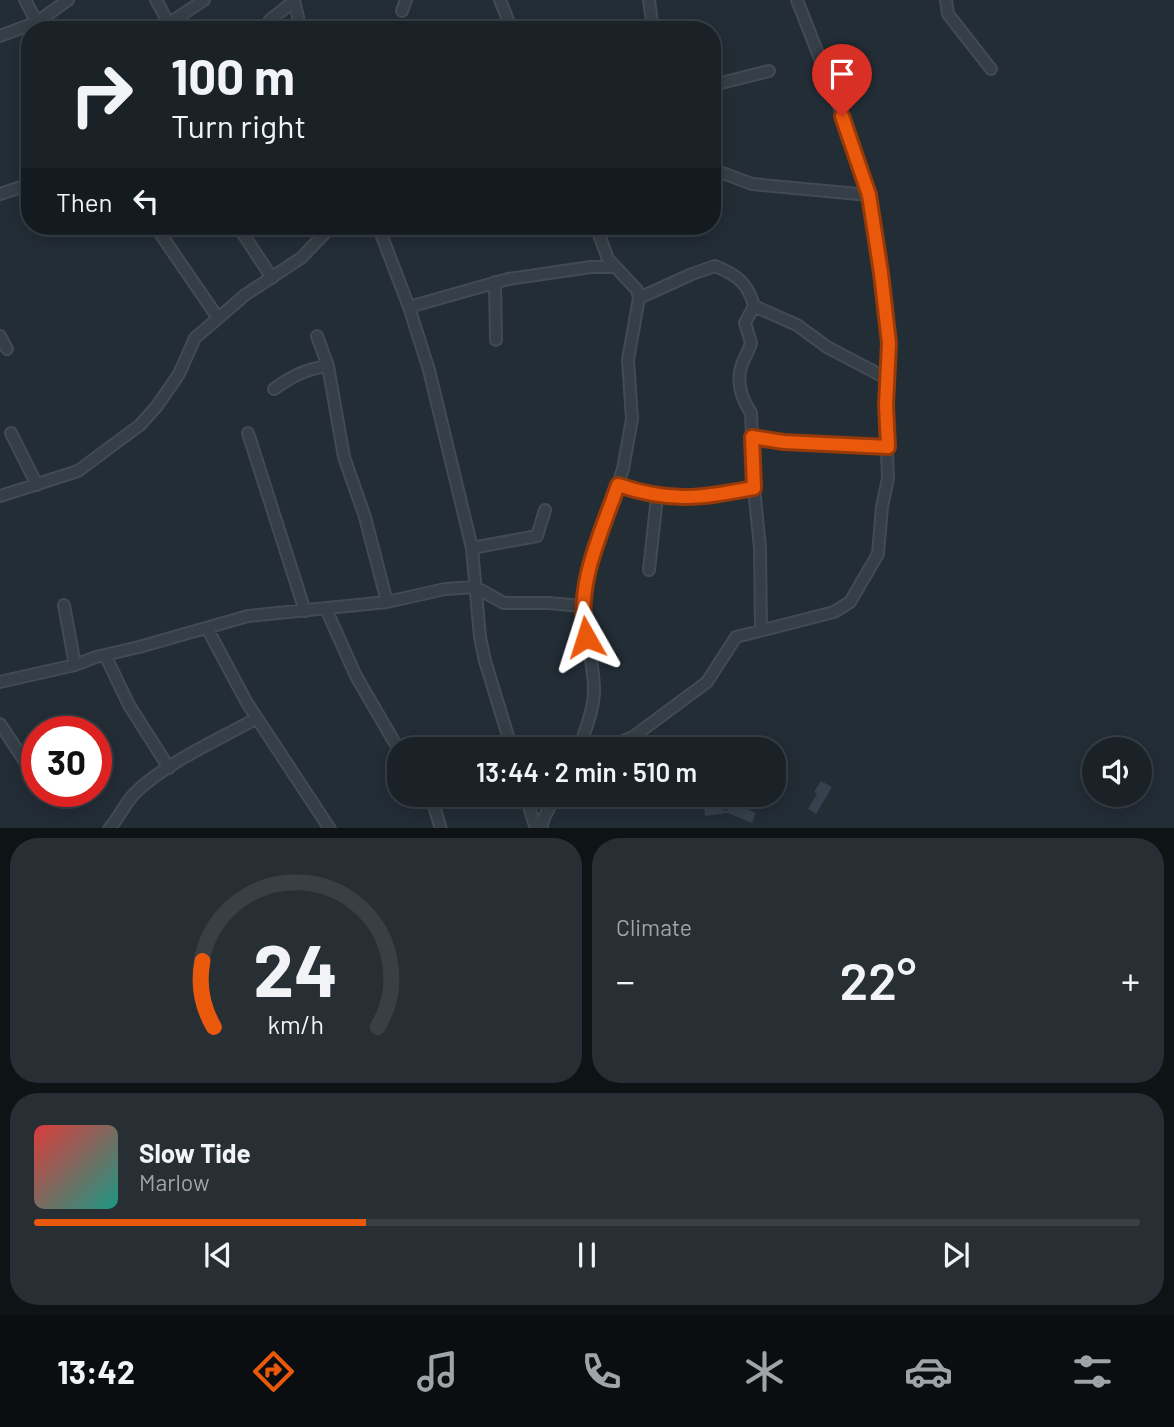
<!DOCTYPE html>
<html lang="en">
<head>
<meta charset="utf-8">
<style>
  :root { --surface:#1a2228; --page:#272f34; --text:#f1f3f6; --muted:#9fa4a8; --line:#383f45; --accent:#ea580c }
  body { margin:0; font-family:Barlow,sans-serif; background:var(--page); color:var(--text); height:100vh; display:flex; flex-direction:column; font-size:26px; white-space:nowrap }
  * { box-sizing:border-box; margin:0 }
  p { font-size:23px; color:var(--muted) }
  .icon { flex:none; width:38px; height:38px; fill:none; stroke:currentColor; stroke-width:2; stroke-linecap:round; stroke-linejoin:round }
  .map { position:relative; height:828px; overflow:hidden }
  .sheet { display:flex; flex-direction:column; gap:10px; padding:10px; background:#0e1316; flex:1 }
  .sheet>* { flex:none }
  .top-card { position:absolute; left:21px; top:21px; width:700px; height:214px; border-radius:28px; box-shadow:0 4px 18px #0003,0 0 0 2px var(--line); background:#1a2228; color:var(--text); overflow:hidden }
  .controls { position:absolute; left:1082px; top:737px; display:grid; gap:14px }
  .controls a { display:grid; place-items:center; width:70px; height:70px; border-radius:50%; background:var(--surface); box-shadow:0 4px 18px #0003,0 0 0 2px var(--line); font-size:35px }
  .speed { position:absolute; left:21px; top:716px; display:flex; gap:14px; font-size:35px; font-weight:700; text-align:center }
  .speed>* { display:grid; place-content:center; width:91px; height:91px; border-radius:50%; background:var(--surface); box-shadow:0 4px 18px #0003,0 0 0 2px var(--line); line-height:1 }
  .speed .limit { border:10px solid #d22; background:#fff; color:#111 }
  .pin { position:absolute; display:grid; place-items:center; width:60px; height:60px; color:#fff; margin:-72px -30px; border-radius:50% 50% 50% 0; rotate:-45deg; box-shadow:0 0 7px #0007 }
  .pin .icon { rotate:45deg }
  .me { position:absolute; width:77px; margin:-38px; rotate:354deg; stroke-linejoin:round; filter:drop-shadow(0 0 5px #0008) }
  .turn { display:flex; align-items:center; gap:24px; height:147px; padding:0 35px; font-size:32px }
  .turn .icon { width:91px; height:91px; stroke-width:2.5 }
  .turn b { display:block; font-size:49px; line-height:60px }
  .then { display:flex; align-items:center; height:66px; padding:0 35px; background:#0003; gap:14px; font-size:26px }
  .big { font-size:52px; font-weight:600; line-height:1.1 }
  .sheet .widget { flex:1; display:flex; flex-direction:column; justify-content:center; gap:10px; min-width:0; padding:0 24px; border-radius:28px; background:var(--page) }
  .sheet .dial { align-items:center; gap:0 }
  .dial svg { height:182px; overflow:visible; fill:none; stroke:var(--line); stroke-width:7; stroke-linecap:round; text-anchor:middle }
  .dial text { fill:var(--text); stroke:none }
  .song { display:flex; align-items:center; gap:21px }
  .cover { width:84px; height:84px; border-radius:10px; background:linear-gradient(135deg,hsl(0 70% 55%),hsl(170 70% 35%)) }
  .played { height:7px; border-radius:4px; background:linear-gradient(90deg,var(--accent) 30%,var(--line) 30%) }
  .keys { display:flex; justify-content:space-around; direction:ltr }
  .heat { display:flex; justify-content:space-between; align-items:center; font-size:38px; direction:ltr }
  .sheet .tiles { flex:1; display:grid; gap:10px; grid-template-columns:1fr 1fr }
  .widget:last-child { grid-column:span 2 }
  .trip { position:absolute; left:387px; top:737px; width:399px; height:70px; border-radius:28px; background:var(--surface); box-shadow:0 4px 18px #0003,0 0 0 2px var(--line); font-weight:600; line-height:70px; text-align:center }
  .menu { display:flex; height:112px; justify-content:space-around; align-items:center; background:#0a0e10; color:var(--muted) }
  .menu .icon { width:49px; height:49px }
  .menu .current { color:var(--accent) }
  .menu b { font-size:32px; color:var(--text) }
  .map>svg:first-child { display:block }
</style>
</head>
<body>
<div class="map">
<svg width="1174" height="829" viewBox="0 0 1174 829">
  <rect width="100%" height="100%" fill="#232d36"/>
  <path fill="#35414d" d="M 821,781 L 832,787 L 816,814 L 808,809 L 817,794 L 814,792 Z
    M 731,801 L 756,813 L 752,823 L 728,813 L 705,816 L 704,804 L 727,811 Z"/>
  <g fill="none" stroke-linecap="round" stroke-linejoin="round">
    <defs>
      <path id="minor" d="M 25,0 L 41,30
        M 156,0 L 168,22
        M 294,0 L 301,30
        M 500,0 L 512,30
        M 649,0 L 653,30
        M 946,0 L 948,14 L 991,69
        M 402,11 L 406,0
        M 159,30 L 204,0
        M 263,30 L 270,20 L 294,1
        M 0,36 L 37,22 L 68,0
        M 712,82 L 721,83 L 769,71
        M 712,169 L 752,184 L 869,195
        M 0,194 L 30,184
        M 155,226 L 218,318
        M 238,226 L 272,278
        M 378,226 L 409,307 L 429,370 L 472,548 L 480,637 L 485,661 L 512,749
        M 495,282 L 496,340
        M 754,306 L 797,325 L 827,347 L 886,378
        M 409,307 L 508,279 L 591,267 L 614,267
        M 0,336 L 7,349
        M 317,336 L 328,366 L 344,457 L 365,517 L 387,602
        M 274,389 C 292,376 306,369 328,366
        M 11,433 L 37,485
        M 248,433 L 305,611
        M 752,437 L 784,442 L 888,447
        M 618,485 C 671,503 700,498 754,488 L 751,413 C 741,398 736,381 742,364 C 745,356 749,351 751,343 L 745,323 L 754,306 C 748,283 737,275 715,266 L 692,274 L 639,298
        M 754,488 L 760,548 L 761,630
        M 0,496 L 78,471 L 140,425 L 157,406 L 179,374 L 195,338 L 245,295 L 301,258 L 327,231 L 337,226
        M 472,548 L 537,536 L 545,510
        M 649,570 L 657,497
        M 64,605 L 75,665
        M 326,609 L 356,676 L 399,750
        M 207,628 L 247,703 L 330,829
        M 105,655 L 129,705 L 169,768
        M 0,682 L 75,665 L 96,657 L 139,647 L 248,616 L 387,602 L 445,589 L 475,587 L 504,603 L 548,603 L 582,606
        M 0,724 L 24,760
        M 579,749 C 585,730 594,710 594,690 C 594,655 579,623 584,587 L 623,469 L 632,419 L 628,360 L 639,298 L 637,290 L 608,259 L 596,226
        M 603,749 L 633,737 L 707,682 L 736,637 L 834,612 L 850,602 L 878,554 L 882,507 L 888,478 L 885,405 L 889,343 L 869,195 L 850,135 L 797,0
        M 428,794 L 433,803 L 441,829
        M 525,794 L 536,829
        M 109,829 C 119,818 125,803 135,793 C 165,763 220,739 257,718
        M 541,829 L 544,818 L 556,794"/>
    </defs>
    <use href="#minor" stroke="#424a53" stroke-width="14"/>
    <use href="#minor" stroke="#363e47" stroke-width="10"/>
  </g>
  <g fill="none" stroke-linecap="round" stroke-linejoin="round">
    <defs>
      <path id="route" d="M 586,637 C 575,585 601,534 618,485 C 672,503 700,498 754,488 L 752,437 L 784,442 L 888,447 L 886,405 L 889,343 L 881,273 L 869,195 L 842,116"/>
    </defs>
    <use href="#route" stroke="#983908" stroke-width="18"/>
    <use href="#route" stroke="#ea580c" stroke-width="12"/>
  </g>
</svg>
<div class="controls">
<a><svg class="icon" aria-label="sound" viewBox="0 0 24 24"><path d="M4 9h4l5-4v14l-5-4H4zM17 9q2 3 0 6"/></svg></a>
</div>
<div class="speed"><div class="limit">30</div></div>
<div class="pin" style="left:842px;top:116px;background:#d93025"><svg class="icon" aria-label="arrive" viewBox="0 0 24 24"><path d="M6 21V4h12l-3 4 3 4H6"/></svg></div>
<svg class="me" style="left:586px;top:637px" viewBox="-20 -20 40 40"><path d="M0-17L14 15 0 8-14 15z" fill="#ea580c" stroke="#fff" stroke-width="4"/></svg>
<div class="trip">13:44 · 2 min · 510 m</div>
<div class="top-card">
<div class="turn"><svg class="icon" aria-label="right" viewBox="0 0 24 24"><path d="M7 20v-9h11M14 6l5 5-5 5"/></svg><div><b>100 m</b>Turn right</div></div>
<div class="then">Then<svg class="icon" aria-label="left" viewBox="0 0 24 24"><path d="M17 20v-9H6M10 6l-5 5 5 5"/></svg></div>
</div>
</div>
<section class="sheet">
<div class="tiles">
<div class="widget dial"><svg viewBox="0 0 100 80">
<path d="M14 69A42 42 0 1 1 86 69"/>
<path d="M14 69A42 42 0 0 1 9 40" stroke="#ea580c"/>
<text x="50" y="56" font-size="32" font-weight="700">24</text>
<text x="50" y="72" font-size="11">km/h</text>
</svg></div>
<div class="widget"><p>Climate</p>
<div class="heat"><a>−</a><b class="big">22°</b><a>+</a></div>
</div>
<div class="widget">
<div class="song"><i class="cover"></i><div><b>Slow Tide</b><p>Marlow</p></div></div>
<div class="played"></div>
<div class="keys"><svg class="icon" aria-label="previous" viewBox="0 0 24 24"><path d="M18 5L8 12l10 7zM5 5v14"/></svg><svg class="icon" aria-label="pause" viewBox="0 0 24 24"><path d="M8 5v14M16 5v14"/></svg><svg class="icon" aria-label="next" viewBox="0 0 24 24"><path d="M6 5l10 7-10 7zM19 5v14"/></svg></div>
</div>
</div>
</section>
<nav class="menu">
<b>13:42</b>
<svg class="icon current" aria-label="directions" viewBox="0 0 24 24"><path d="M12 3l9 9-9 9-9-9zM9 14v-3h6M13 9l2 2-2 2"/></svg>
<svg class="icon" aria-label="music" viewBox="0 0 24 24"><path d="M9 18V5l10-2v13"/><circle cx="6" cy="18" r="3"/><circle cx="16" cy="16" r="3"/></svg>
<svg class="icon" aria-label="phone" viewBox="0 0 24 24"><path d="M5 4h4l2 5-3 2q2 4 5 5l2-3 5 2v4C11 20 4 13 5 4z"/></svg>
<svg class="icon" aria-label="climate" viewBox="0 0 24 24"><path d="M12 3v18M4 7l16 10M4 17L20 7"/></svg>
<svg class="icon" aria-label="car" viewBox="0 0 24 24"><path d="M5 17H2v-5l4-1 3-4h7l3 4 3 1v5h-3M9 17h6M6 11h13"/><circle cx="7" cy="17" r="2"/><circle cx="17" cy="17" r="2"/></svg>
<svg class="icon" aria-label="filters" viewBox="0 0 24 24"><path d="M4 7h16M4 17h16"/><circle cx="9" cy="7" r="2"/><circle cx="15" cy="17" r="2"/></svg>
</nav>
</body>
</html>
